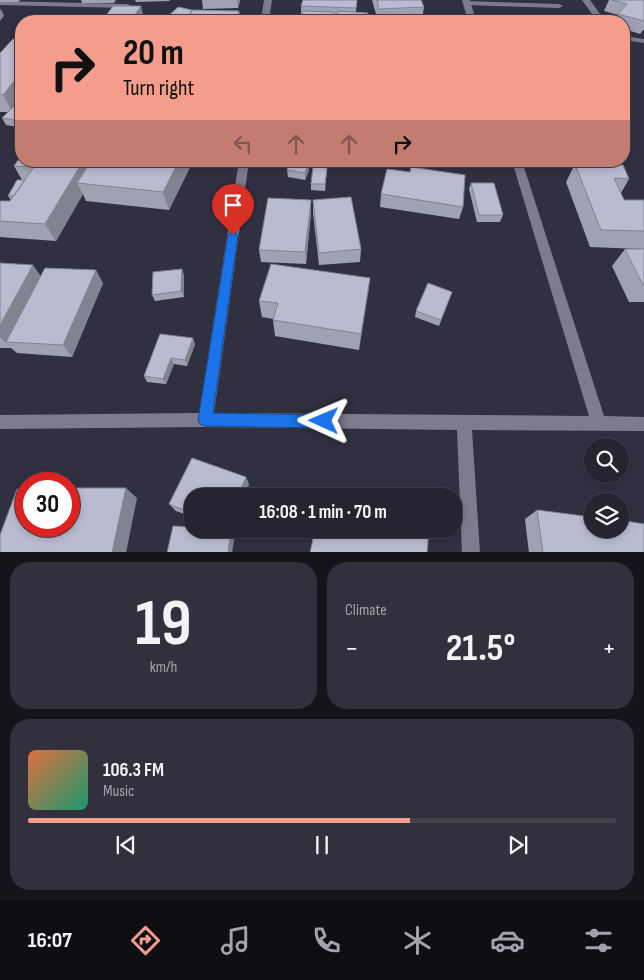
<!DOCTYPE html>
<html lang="en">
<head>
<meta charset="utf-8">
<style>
  :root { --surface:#252430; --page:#31303c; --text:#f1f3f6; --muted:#a3a4ab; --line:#42414c; --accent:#f49d8c }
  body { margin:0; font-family:"Sofia Sans Condensed",sans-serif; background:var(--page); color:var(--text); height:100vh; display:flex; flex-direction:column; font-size:19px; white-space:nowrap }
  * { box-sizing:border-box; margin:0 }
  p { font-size:16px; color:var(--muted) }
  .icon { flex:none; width:28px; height:28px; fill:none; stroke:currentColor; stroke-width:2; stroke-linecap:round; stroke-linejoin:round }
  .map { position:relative; height:552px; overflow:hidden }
  .side { display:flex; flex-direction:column; gap:10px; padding:10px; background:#14141a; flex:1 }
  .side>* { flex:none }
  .guide { position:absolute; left:15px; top:15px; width:615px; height:152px; border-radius:20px; box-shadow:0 2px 8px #0003,0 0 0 1px var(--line); background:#f49d8c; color:#111; overflow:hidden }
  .fabs { position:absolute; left:584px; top:438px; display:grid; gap:10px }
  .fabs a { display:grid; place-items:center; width:45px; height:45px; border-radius:50%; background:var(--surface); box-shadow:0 2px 8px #0003,0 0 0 1px var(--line); font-size:25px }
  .speed { position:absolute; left:15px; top:472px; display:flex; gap:10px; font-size:25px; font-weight:700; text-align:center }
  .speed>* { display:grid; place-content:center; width:65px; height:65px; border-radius:50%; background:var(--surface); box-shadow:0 2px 8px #0003,0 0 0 1px var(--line); line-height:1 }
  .speed .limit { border:8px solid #d22; background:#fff; color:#111 }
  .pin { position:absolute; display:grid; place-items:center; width:42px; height:42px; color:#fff; margin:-51px -21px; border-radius:50% 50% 50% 0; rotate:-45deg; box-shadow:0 0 5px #0007 }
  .pin .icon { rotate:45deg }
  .me { position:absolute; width:55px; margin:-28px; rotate:271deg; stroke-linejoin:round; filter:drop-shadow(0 0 4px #0008) }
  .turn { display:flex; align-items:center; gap:18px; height:105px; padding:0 25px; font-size:22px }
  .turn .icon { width:65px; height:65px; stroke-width:2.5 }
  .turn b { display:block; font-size:35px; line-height:42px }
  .lanes { display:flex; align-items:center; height:48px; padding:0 25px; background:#0003; justify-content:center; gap:25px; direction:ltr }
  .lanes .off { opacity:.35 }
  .big { font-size:38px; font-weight:700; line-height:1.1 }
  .side .card { flex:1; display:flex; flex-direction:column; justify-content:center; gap:8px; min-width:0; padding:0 18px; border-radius:20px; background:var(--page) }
  .side .dial { align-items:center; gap:0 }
  .dial b { font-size:65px; line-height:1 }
  .song { display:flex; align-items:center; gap:15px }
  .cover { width:60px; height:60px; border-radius:8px; background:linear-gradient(135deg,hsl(20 70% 55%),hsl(160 70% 35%)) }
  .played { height:5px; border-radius:2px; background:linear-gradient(90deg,var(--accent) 65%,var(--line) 65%) }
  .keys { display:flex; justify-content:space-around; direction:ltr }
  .heat { display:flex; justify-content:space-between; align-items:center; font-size:28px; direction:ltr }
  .side .tiles { flex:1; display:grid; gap:10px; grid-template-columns:1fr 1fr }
  .card:last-child { grid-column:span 2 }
  .trip { position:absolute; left:184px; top:488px; width:278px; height:50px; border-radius:20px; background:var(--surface); box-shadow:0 2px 8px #0003,0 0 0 1px var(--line); font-weight:700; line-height:50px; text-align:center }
  .tabs { display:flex; height:80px; justify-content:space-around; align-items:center; background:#0f0e13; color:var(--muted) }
  .tabs .icon { width:35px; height:35px }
  .tabs .active { color:var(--accent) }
  .tabs b { font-size:22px; color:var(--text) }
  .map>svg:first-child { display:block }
</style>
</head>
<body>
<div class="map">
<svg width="644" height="553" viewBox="0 0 644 553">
  <rect width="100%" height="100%" fill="#313040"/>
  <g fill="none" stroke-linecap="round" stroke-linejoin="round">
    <path fill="#7d7c8e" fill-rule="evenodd" d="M 582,0 L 590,0 L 605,21 L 597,21 Z
      M 464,1 L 559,4 L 563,6 L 559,8 L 467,5 L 463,3 Z
      M 624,36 L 644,39 L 644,43 L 624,40 Z"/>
    <path fill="#7d7c8e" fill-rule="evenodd" d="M 264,0 L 272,0 L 269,21 L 261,21 Z
      M 462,0 L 470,0 L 476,21 L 468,21 Z
      M 0,1 L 127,4 L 131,6 L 127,8 L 0,5 Z
      M 239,161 L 249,161 L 214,413 L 589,416 L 512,161 L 522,161 L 604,416 L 644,417 L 644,431 L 472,430 L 480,553 L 462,553 L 457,430 L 205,427 L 0,429 L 0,415 L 199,413 Z"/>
  </g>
  <path fill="#a0a1b2" d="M 0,0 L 20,0 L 18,2 L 0,2 Z
    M 81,0 L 116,0 L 114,3 L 82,3 Z
    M 135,0 L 170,0 L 169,1 L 136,2 Z
    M 202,0 L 240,0 L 238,8 L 203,9 Z
    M 357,0 L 356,12 L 337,20 L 301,18 L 301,6 Z
    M 372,0 L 421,0 L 424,7 L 422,19 L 442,21 L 410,21 L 410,20 L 378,21 Z
    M 609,0 L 644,0 L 644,29 L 640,34 L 624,29 L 624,21 L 615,21 L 618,15 L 604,11 Z
    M 192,10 L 239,11 L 241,21 L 166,21 L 165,19 Z
    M 0,53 L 17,108 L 21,109 L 21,124 L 18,127 L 6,125 L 2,118 L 8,112 L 0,112 Z
    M 404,161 L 424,161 L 424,163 Z
    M 91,162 L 190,167 L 169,210 L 86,201 L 83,194 L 56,241 L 0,237 L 0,201 L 10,201 L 11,200 L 8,196 L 22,180 L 14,166 Z
    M 309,163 L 309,170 L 305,180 L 288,177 L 287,170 Z
    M 575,164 L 629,179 L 621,193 L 624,200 L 644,200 L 644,302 L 629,302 L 612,266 L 625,249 L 640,249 L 590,247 L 566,182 Z
    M 327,168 L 325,191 L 311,190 L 311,184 Z
    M 471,183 L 503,215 L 500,222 L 477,222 L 469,189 Z
    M 381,194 L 463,207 L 459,219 L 380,207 Z
    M 311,200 L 311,213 L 306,264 L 261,262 L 259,250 Z
    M 313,200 L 361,249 L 360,262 L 319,265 L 313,213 Z
    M 0,263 L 41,276 L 103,283 L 72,357 L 17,353 L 11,348 L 0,348 Z
    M 184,275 L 184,297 L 155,301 L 152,295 Z
    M 370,278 L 359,350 L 275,336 L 273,320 L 273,319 L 262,317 L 259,301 Z
    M 452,292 L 439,326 L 415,317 L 416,311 Z
    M 160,334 L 195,344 L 187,366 L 174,364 L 166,384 L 147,382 L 144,376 Z
    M 246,477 L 249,485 L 192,496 L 192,517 L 176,511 L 169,504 Z
    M 537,510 L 644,553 L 529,553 L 525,519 Z"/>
  <path fill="#828391" d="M 237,0 L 240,0 L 238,8 Z
    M 141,6 L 144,19 L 142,21 L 133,21 L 132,19 Z
    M 1,9 L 4,16 L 0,21 L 0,10 Z
    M 195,10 L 191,21 L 182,21 Z
    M 239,11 L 241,21 L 236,21 Z
    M 21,73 L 21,102 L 13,113 L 3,95 Z
    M 21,113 L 21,124 L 18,127 L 15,120 Z
    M 83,161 L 91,161 L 96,172 L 77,183 L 83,194 L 56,241 L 45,224 Z
    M 179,161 L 189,161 L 190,167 L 169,210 L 163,192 Z
    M 309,163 L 309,170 L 305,180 L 305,173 Z
    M 311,200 L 311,213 L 306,264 L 305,252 Z
    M 33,265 L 45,282 L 6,342 L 11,348 L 0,337 L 0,325 Z
    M 182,269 L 184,275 L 184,297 L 181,291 Z
    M 96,270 L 103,283 L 72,357 L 63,345 Z
    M 370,278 L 368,294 L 359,350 L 361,334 Z
    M 193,338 L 195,344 L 187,366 L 185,360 Z
    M 171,358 L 174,364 L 166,384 L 163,379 Z
    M 246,477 L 249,485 L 244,496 L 238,496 Z
    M 126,488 L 137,498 L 126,553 L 112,553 Z
    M 231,529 L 235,535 L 232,553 L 228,553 Z"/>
  <path fill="#babbcf" stroke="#828391" d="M 303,0 L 357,0 L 356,8 L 301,6 Z
    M 377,0 L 421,0 L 424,7 L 379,9 Z
    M 612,0 L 644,0 L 644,21 L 618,14 L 627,4 Z
    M 113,6 L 141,6 L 132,19 L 138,19 L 137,21 L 102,21 Z
    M 178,7 L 192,10 L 190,14 L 182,21 L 165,19 Z
    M 192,10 L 239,11 L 236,21 L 187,21 Z
    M 303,11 L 334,12 L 333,21 L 300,21 Z
    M 338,11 L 368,13 L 367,21 L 337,21 Z
    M 410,19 L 441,19 L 442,21 L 410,21 Z
    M 13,39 L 21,39 L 21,73 L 3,95 L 0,94 L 0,53 Z
    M 13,107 L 21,109 L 21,113 L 15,120 L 2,118 Z
    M 21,156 L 21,161 L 83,161 L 45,224 L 0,221 L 0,201 L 10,201 L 34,167 L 14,166 Z
    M 91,161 L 179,161 L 163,192 L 77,183 Z
    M 291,161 L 299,161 L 309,163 L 305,173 L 287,170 Z
    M 575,164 L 623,165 L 629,179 L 614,178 L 624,200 L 644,200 L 644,231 L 601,230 Z
    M 313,167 L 327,168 L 325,184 L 311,184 Z
    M 411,167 L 465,175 L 463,207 L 381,194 L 387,169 L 410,172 Z
    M 17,180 L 25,180 L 14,196 L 8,196 Z
    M 471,183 L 494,183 L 503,215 L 479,215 Z
    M 351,197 L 361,249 L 319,253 L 313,200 Z
    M 268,198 L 311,200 L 305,252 L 259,250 Z
    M 625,249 L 644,249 L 644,285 L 643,285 Z
    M 0,263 L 33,265 L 0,325 Z
    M 271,264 L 370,278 L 361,334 L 273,320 L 278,303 L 259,301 Z
    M 45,268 L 96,270 L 63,345 L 6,342 Z
    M 182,269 L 181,291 L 152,295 L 153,272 Z
    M 428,283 L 452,292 L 441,320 L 416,311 Z
    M 160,334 L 193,338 L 185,360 L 171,358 L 163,379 L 144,376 Z
    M 192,458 L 246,477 L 238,496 L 192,496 L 192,513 L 169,504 Z
    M 69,488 L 126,488 L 112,553 L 0,553 L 0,535 L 17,489 L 26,489 L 26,526 L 69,526 Z
    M 537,510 L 592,517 L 592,529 L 620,529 L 620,520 L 644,524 L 644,553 L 543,553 Z
    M 173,526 L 192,527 L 192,529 L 231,529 L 228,553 L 167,553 Z
    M 315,529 L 429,529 L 427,553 L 310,553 Z"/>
  <path fill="#1a73e8" stroke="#114b97" d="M 233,231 L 238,235 L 213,413 L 324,415 L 329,416 L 331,421 L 329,426 L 324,428 L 205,426 L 200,424 L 198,420 L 228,235 Z"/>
</svg>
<div class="fabs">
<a><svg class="icon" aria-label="search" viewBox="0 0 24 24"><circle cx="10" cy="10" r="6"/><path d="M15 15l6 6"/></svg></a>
<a><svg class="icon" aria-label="layers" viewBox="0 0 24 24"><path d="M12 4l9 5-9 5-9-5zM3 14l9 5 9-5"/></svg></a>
</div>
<div class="speed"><div class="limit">30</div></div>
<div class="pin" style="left:233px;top:235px;background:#d93025"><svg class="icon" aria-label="arrive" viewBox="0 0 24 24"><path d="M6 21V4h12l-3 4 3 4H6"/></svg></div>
<svg class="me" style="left:324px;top:421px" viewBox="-20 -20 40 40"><path d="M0-17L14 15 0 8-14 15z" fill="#1a73e8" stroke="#fff" stroke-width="4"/></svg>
<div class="trip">16:08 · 1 min · 70 m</div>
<div class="guide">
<div class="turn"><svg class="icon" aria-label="right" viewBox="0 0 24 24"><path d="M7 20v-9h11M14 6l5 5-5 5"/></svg><div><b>20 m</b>Turn right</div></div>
<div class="lanes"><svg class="icon off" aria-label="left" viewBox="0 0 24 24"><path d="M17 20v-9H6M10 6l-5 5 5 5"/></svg><svg class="icon off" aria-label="ahead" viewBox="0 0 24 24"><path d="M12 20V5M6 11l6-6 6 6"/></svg><svg class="icon off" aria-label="ahead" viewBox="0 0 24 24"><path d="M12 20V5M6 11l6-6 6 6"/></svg><svg class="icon" aria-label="right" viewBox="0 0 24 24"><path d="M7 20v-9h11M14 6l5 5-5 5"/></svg></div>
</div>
</div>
<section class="side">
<div class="tiles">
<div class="card dial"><b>19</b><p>km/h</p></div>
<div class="card"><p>Climate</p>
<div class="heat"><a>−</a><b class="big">21.5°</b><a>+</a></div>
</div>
<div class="card">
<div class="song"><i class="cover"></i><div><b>106.3 FM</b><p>Music</p></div></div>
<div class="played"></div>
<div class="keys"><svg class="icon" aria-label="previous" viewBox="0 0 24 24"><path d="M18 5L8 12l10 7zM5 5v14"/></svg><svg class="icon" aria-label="pause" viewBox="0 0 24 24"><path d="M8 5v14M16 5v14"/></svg><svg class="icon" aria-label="next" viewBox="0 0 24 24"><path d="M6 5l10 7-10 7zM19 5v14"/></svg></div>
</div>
</div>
</section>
<nav class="tabs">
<b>16:07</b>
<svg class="icon active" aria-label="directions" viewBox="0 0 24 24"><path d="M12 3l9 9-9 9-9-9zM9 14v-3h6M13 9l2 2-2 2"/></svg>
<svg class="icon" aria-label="music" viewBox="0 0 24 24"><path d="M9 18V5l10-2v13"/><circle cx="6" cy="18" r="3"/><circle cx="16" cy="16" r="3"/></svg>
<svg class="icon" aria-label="phone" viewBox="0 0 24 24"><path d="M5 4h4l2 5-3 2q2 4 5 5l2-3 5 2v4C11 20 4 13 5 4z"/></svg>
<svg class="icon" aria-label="climate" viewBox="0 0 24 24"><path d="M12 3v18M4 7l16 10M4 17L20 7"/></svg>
<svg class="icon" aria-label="car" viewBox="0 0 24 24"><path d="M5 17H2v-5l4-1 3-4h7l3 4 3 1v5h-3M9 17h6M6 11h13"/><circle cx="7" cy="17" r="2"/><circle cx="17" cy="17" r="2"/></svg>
<svg class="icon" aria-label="filters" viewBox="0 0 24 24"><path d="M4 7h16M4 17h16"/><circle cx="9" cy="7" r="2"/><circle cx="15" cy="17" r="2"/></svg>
</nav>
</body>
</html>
